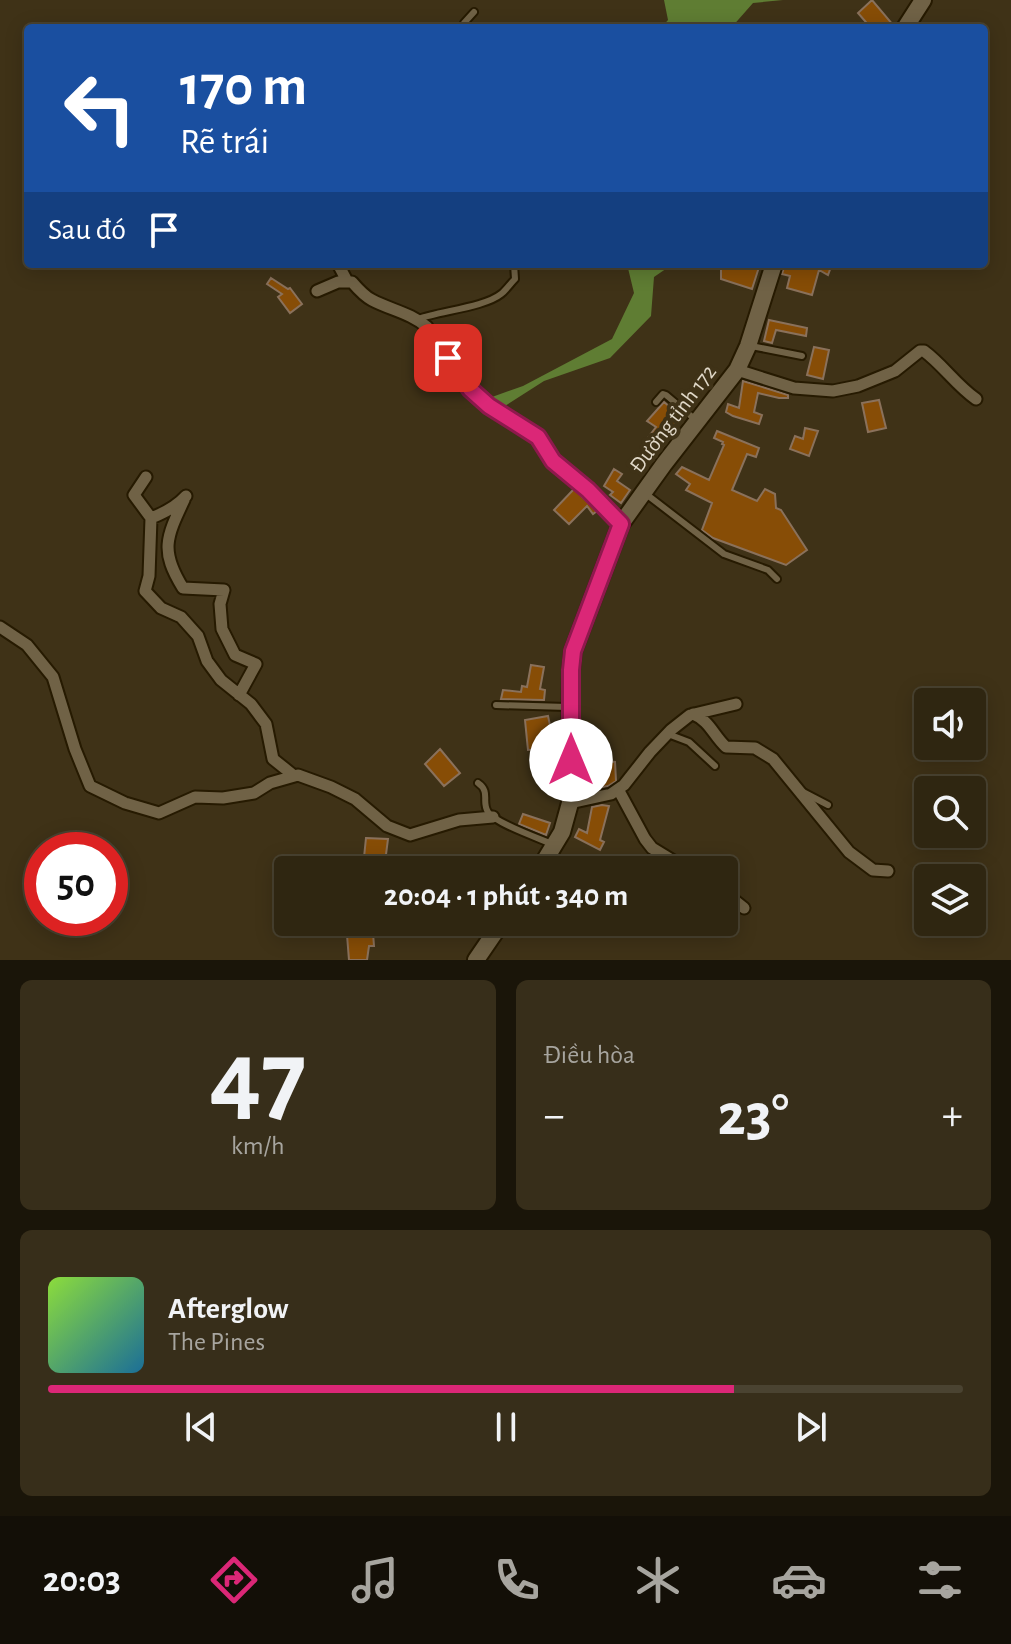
<!DOCTYPE html>
<html lang="vi">
<head>
<meta charset="utf-8">
<style>
  :root { --surface:#2f2611; --page:#372e1a; --text:#f1f3f6; --muted:#a7a59f; --line:#4a4331; --accent:#db2777 }
  body { margin:0; font-family:"Alegreya Sans",sans-serif; background:var(--page); color:var(--text); height:100vh; display:flex; flex-direction:column; font-size:30px; white-space:nowrap }
  * { box-sizing:border-box; margin:0 }
  p { font-size:26px; color:var(--muted) }
  .icon { flex:none; width:44px; height:44px; fill:none; stroke:currentColor; stroke-width:2; stroke-linecap:round; stroke-linejoin:round }
  .map { position:relative; height:960px; overflow:hidden }
  .side { display:flex; flex-direction:column; gap:20px; padding:20px; background:#1a1509; flex:1 }
  .side>* { flex:none }
  .banner { position:absolute; left:24px; top:24px; width:964px; height:244px; border-radius:8px; box-shadow:0 4px 20px #0003,0 0 0 2px var(--line); background:#1a4fa0; color:#fff; overflow:hidden }
  .buttons { position:absolute; left:914px; top:688px; display:grid; gap:16px }
  .buttons a { display:grid; place-items:center; width:72px; height:72px; border-radius:8px; background:var(--surface); box-shadow:0 4px 20px #0003,0 0 0 2px var(--line); font-size:40px }
  .speed { position:absolute; left:24px; top:832px; display:flex; gap:16px; font-size:40px; font-weight:700; text-align:center }
  .speed>* { display:grid; place-content:center; width:104px; height:104px; border-radius:50%; background:var(--surface); box-shadow:0 4px 20px #0003,0 0 0 2px var(--line); line-height:1 }
  .speed .limit { border:12px solid #d22; background:#fff; color:#111 }
  .pin { position:absolute; display:grid; place-items:center; width:68px; height:68px; color:#fff; margin:-34px; border-radius:16px; box-shadow:0 4px 12px #0006 }
  .me { position:absolute; width:88px; margin:-44px; rotate:0deg; stroke-linejoin:round; filter:drop-shadow(0 0 6px #0008) }
  .turn { display:flex; align-items:center; gap:28px; height:168px; padding:0 24px; font-size:36px }
  .turn .icon { width:104px; height:104px; stroke-width:2.5 }
  .turn b { display:block; font-size:56px; line-height:68px }
  .then { display:flex; align-items:center; height:76px; padding:0 24px; background:#0003; gap:16px; font-size:30px }
  .big { font-size:60px; font-weight:700; line-height:1.1 }
  .side .widget { flex:1; display:flex; flex-direction:column; justify-content:center; gap:12px; min-width:0; padding:0 28px; border-radius:12px; background:var(--page) }
  .side .dial { align-items:center; gap:0 }
  .dial b { font-size:104px; line-height:1 }
  .song { display:flex; align-items:center; gap:24px }
  .cover { width:96px; height:96px; border-radius:12px; background:linear-gradient(135deg,hsl(90 70% 55%),hsl(200 70% 35%)) }
  .played { height:8px; border-radius:4px; background:linear-gradient(90deg,var(--accent) 75%,var(--line) 75%) }
  .keys { display:flex; justify-content:space-around; direction:ltr }
  .heat { display:flex; justify-content:space-between; align-items:center; font-size:44px; direction:ltr }
  .side .tiles { flex:1; display:grid; gap:20px; grid-template-columns:1fr 1fr }
  .widget:last-child { grid-column:span 2 }
  .trip { position:absolute; left:274px; top:856px; width:464px; height:80px; border-radius:8px; background:var(--surface); box-shadow:0 4px 20px #0003,0 0 0 2px var(--line); font-weight:700; line-height:80px; text-align:center }
  .tab-bar { display:flex; height:128px; justify-content:space-around; align-items:center; background:#130f07; color:var(--muted) }
  .tab-bar .icon { width:56px; height:56px }
  .tab-bar .on { color:var(--accent) }
  .tab-bar b { font-size:36px; color:var(--text) }
  .map>svg:first-child { display:block }
</style>
</head>
<body>
<div class="map">
<svg width="1011" height="960" viewBox="0 0 1011 960">
  <rect width="100%" height="100%" fill="#3f3217"/>
  <path fill="#5f7d33" d="M 664,0 L 783,0 L 753,3 L 731,28 L 661,28 L 668,20 Z
    M 627,264 L 673,264 L 654,277 L 651,316 L 610,358 L 544,381 L 505,406 L 492,397 L 523,386 L 612,339 L 634,293 Z"/>
  <path fill="#874d06" stroke="#8a715b" stroke-width="2" d="M 872,0 L 894,26 L 894,28 L 871,28 L 858,13 Z
    M 721,264 L 760,264 L 752,289 L 721,279 Z
    M 785,264 L 832,264 L 828,275 L 819,270 L 812,295 L 787,288 L 790,276 L 782,274 Z
    M 271,278 L 288,289 L 290,288 L 302,304 L 290,313 L 278,297 L 282,294 L 267,284 Z
    M 769,320 L 807,328 L 806,336 L 776,330 L 772,343 L 764,341 Z
    M 814,347 L 829,350 L 823,379 L 807,375 Z
    M 743,381 L 788,395 L 788,398 L 779,398 L 758,393 L 754,412 L 762,415 L 759,424 L 733,416 L 726,412 L 728,404 L 739,408 Z
    M 879,400 L 886,428 L 868,432 L 862,403 Z
    M 664,402 L 683,418 L 678,424 L 676,423 L 666,437 L 669,439 L 655,457 L 648,452 L 651,448 L 644,443 L 656,427 L 647,421 Z
    M 805,428 L 818,431 L 809,456 L 790,449 L 795,436 L 803,439 Z
    M 717,431 L 759,448 L 756,457 L 747,454 L 732,490 L 757,501 L 765,489 L 775,494 L 776,508 L 781,510 L 807,550 L 786,565 L 713,538 L 702,530 L 712,503 L 686,490 L 690,484 L 676,474 L 682,467 L 709,480 L 724,445 L 722,444 L 723,442 L 714,438 Z
    M 614,469 L 622,474 L 617,481 L 630,490 L 621,503 L 610,495 L 613,492 L 604,486 Z
    M 574,489 L 597,511 L 593,514 L 587,506 L 569,524 L 554,510 Z
    M 531,665 L 544,667 L 540,689 L 545,690 L 544,700 L 501,699 L 503,690 L 521,692 L 522,686 L 527,687 Z
    M 548,716 L 551,730 L 553,730 L 555,747 L 552,747 L 550,761 L 538,759 L 540,749 L 528,750 L 525,720 Z
    M 440,749 L 460,773 L 444,786 L 425,764 Z
    M 584,759 L 615,762 L 616,781 L 608,786 L 585,790 Z
    M 602,805 L 609,806 L 600,840 L 604,842 L 600,850 L 575,837 L 579,829 L 587,833 L 592,807 Z
    M 523,814 L 550,823 L 546,835 L 519,824 Z
    M 366,838 L 388,839 L 384,870 L 363,867 Z
    M 373,933 L 374,946 L 369,946 L 367,960 L 349,960 L 347,935 Z"/>
  <g fill="none" stroke-linecap="round" stroke-linejoin="round">
    <defs>
      <path id="lane" d="M 464,28 L 464,23 L 474,12
        M 418,319 C 440,311 485,307 501,294 C 506,290 510,284 515,279 L 514,264
        M 751,346 L 802,356
        M 656,402 L 663,394 L 666,395 L 697,421
        M 646,494 L 724,554 L 768,570 L 777,579
        M 496,705 L 567,707
        M 668,734 L 689,742 L 715,766
        M 478,783 C 491,792 481,802 488,812 C 495,823 538,838 552,844
        M 803,792 L 828,805"/>
      <path id="street" d="M 338,264 L 347,281
        M 317,291 L 338,282 L 352,282 C 358,289 364,296 372,300 C 391,310 411,313 427,327 L 470,389 L 489,406 L 538,437 L 553,461 L 588,490 L 621,524
        M 737,370 L 794,388 L 833,391 L 858,386 L 895,371 L 920,351 L 924,351 C 943,365 956,385 976,399
        M 146,477 L 134,495 L 151,518
        M 186,496 C 176,507 164,513 151,518 L 149,576 L 145,591 L 161,608 L 181,617 L 198,636 L 207,661 L 221,680 L 251,704 L 266,724 L 273,759 L 293,775
        M 184,500 C 166,538 160,551 183,588 L 224,590 L 220,604 L 222,629 L 235,655 L 256,664 L 239,695
        M 0,627 L 27,645 L 53,677 L 75,749 L 90,786 L 125,803 L 159,813 L 195,797 L 223,798 L 254,793 L 270,783 L 298,775 L 331,787 L 355,799 L 387,826 L 410,835 L 459,820 L 493,817
        M 693,714 C 710,721 713,735 726,747 L 755,748 L 773,759 L 849,852 L 873,870 L 888,871
        M 618,789 L 645,839 L 652,848 L 688,870
        M 570,803 L 611,794 L 624,785 L 650,752 L 671,730 L 690,715 L 736,704
        M 724,892 L 744,908"/>
      <path id="secondary" d="M 905,28 L 923,0
        M 539,870 L 562,832 L 570,803 L 571,670 L 573,651 L 621,524 L 664,464 L 737,370 L 748,346 L 774,264
        M 476,960 L 502,922"/>
    </defs>
    <use href="#lane" stroke="#261a01" stroke-width="10"/>
    <use href="#street" stroke="#261a01" stroke-width="15"/>
    <use href="#secondary" stroke="#261a01" stroke-width="20"/>
    <use href="#lane" stroke="#706246" stroke-width="6"/>
    <use href="#street" stroke="#706246" stroke-width="11"/>
    <use href="#secondary" stroke="#706246" stroke-width="16"/>
  </g>
  <g fill="none" stroke-linecap="round" stroke-linejoin="round">
    <defs>
      <path id="route" d="M 448,358 L 470,389 L 489,406 L 538,437 L 553,461 L 588,490 L 621,524 L 573,651 L 571,670 L 571,760"/>
    </defs>
    <use href="#route" stroke="#8e194d" stroke-width="20"/>
    <use href="#route" stroke="#db2777" stroke-width="14"/>
  </g>
  <g text-anchor="middle" stroke-width="8" stroke-linejoin="round" paint-order="stroke">
    <g font-size="22" fill="#e1d9c9" stroke="#3f3217">
      <text transform="translate(672 418) rotate(-53)" y="8">Đường tỉnh 172</text>
    </g>
  </g>
</svg>
<div class="buttons">
<a><svg class="icon" aria-label="sound" viewBox="0 0 24 24"><path d="M4 9h4l5-4v14l-5-4H4zM17 9q2 3 0 6"/></svg></a>
<a><svg class="icon" aria-label="search" viewBox="0 0 24 24"><circle cx="10" cy="10" r="6"/><path d="M15 15l6 6"/></svg></a>
<a><svg class="icon" aria-label="layers" viewBox="0 0 24 24"><path d="M12 4l9 5-9 5-9-5zM3 14l9 5 9-5"/></svg></a>
</div>
<div class="speed"><div class="limit">50</div></div>
<div class="pin" style="left:448px;top:358px;background:#d93025"><svg class="icon" aria-label="arrive" viewBox="0 0 24 24"><path d="M6 21V4h12l-3 4 3 4H6"/></svg></div>
<svg class="me" style="left:571px;top:760px" viewBox="-20 -20 40 40"><circle r="19" fill="#fff"/><path d="M0-13L10 11 0 6-10 11z" fill="#db2777"/></svg>
<div class="trip">20:04 · 1 phút · 340 m</div>
<div class="banner">
<div class="turn"><svg class="icon" aria-label="left" viewBox="0 0 24 24"><path d="M17 20v-9H6M10 6l-5 5 5 5"/></svg><div><b>170 m</b>Rẽ trái</div></div>
<div class="then">Sau đó<svg class="icon" aria-label="arrive" viewBox="0 0 24 24"><path d="M6 21V4h12l-3 4 3 4H6"/></svg></div>
</div>
</div>
<section class="side">
<div class="tiles">
<div class="widget dial"><b>47</b><p>km/h</p></div>
<div class="widget"><p>Điều hòa</p>
<div class="heat"><a>−</a><b class="big">23°</b><a>+</a></div>
</div>
<div class="widget">
<div class="song"><i class="cover"></i><div><b>Afterglow</b><p>The Pines</p></div></div>
<div class="played"></div>
<div class="keys"><svg class="icon" aria-label="previous" viewBox="0 0 24 24"><path d="M18 5L8 12l10 7zM5 5v14"/></svg><svg class="icon" aria-label="pause" viewBox="0 0 24 24"><path d="M8 5v14M16 5v14"/></svg><svg class="icon" aria-label="next" viewBox="0 0 24 24"><path d="M6 5l10 7-10 7zM19 5v14"/></svg></div>
</div>
</div>
</section>
<nav class="tab-bar">
<b>20:03</b>
<svg class="icon on" aria-label="directions" viewBox="0 0 24 24"><path d="M12 3l9 9-9 9-9-9zM9 14v-3h6M13 9l2 2-2 2"/></svg>
<svg class="icon" aria-label="music" viewBox="0 0 24 24"><path d="M9 18V5l10-2v13"/><circle cx="6" cy="18" r="3"/><circle cx="16" cy="16" r="3"/></svg>
<svg class="icon" aria-label="phone" viewBox="0 0 24 24"><path d="M5 4h4l2 5-3 2q2 4 5 5l2-3 5 2v4C11 20 4 13 5 4z"/></svg>
<svg class="icon" aria-label="climate" viewBox="0 0 24 24"><path d="M12 3v18M4 7l16 10M4 17L20 7"/></svg>
<svg class="icon" aria-label="car" viewBox="0 0 24 24"><path d="M5 17H2v-5l4-1 3-4h7l3 4 3 1v5h-3M9 17h6M6 11h13"/><circle cx="7" cy="17" r="2"/><circle cx="17" cy="17" r="2"/></svg>
<svg class="icon" aria-label="filters" viewBox="0 0 24 24"><path d="M4 7h16M4 17h16"/><circle cx="9" cy="7" r="2"/><circle cx="15" cy="17" r="2"/></svg>
</nav>
</body>
</html>
